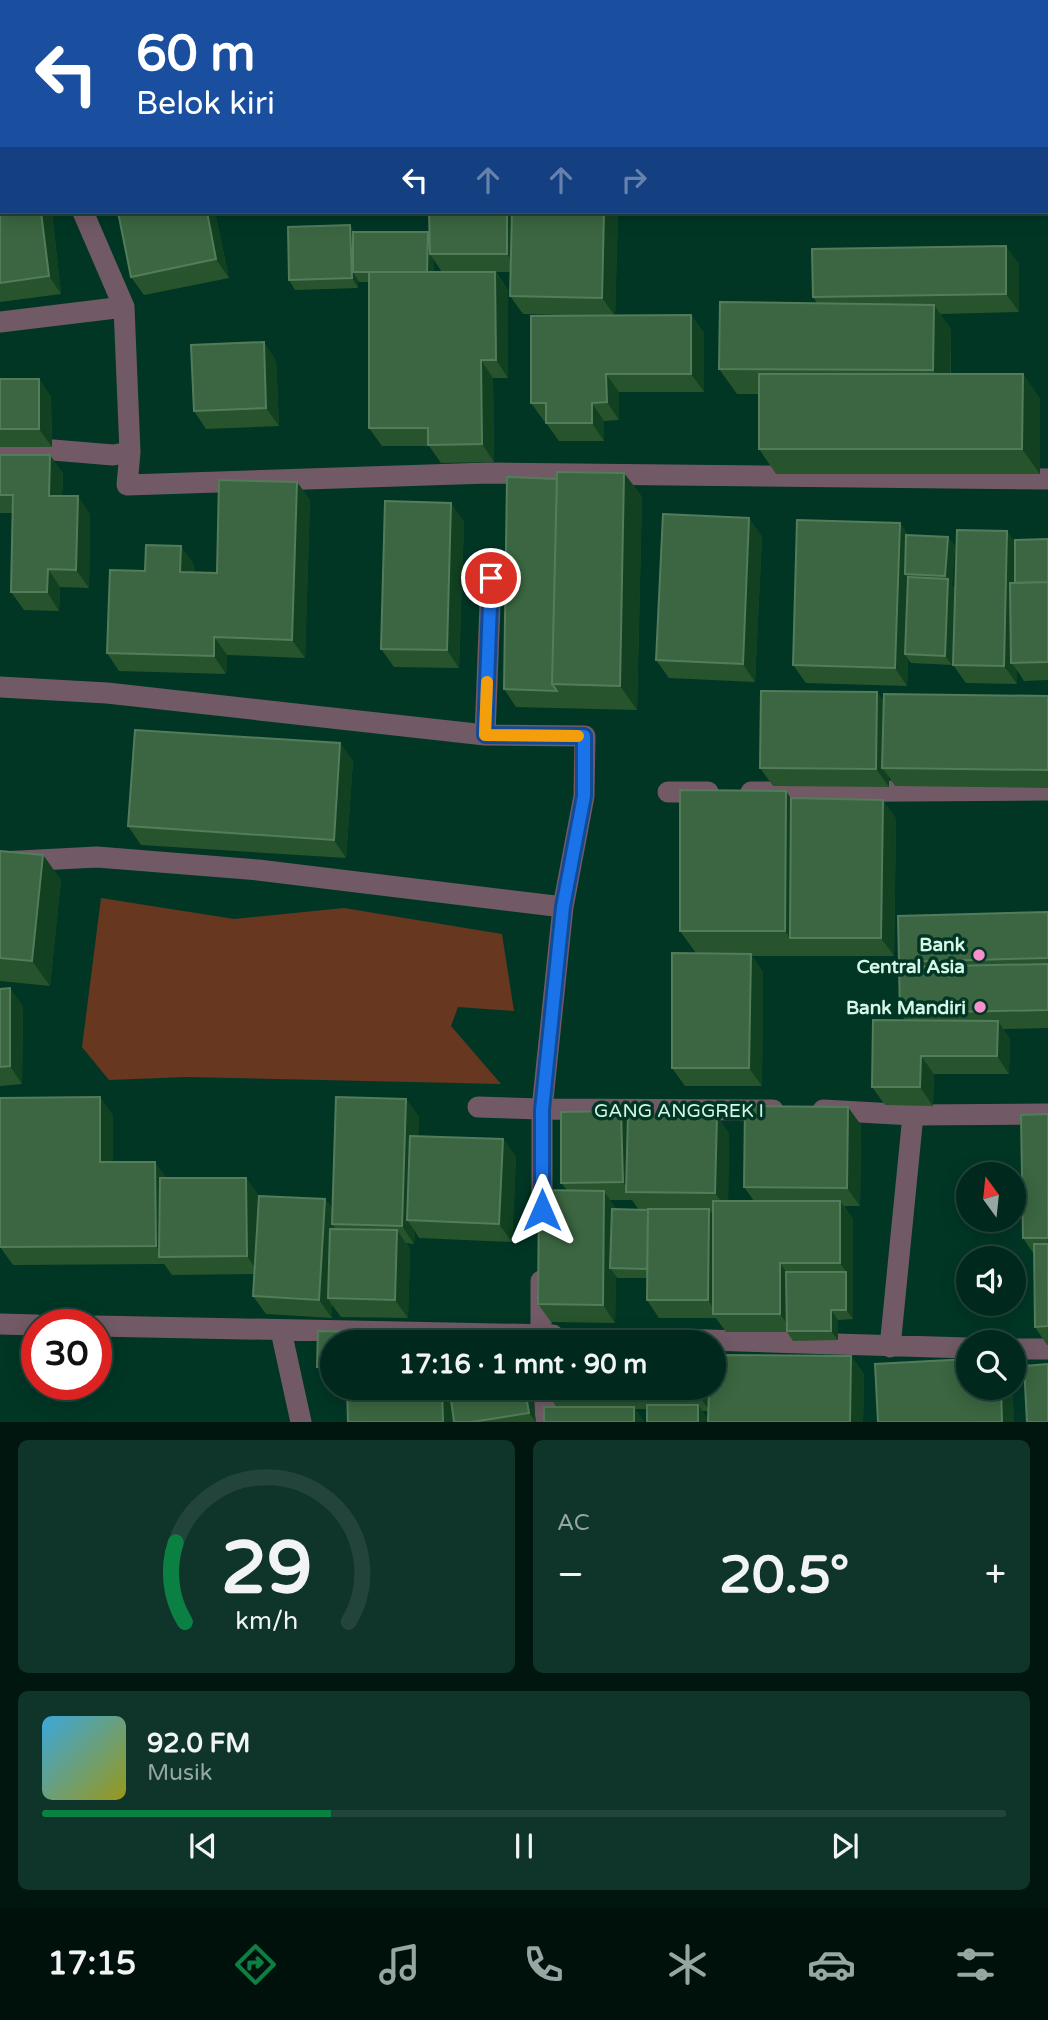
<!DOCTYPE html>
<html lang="id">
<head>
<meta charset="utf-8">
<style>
  :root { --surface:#01281c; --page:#0f3429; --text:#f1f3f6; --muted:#96a6a3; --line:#23443b; --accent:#0b8043 }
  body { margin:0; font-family:"Varela Round",sans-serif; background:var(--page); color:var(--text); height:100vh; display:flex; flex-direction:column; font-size:26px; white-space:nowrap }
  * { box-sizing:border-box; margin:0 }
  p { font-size:23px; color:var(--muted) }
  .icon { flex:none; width:38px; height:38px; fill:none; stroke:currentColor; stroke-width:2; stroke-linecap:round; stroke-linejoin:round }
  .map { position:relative; height:1422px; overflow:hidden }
  .side { display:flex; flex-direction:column; gap:18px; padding:18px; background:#01160f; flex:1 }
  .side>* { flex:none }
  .hud { position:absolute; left:0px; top:0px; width:1048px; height:214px; box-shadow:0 4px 18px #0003,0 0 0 2px var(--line); background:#1a4fa0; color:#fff; overflow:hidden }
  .needle { width:46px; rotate:345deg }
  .fabs { position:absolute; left:956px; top:1162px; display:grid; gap:14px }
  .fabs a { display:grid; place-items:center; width:70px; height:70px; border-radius:50%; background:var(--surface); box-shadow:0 4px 18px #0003,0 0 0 2px var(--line); font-size:35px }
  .speed { position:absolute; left:21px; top:1309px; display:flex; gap:14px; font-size:35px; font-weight:700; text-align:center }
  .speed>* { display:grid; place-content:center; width:91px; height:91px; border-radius:50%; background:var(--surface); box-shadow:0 4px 18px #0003,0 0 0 2px var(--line); line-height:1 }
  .speed .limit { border:10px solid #d22; background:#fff; color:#111 }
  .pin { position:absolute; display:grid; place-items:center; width:60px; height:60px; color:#fff; margin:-30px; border:4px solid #fff; border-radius:50%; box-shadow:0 2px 7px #0007 }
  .me { position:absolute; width:77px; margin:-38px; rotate:0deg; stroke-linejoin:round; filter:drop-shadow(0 0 5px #0008) }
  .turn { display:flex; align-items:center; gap:24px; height:147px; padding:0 21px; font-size:32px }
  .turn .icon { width:91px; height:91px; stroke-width:2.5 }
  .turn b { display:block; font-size:49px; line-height:60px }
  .lanes { display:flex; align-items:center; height:66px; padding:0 21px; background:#0003; justify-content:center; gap:35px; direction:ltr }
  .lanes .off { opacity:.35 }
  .big { font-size:52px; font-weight:700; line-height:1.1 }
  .side .tile { flex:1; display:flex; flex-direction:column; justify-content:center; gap:10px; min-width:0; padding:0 24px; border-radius:10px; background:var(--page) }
  .side .dial { align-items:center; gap:0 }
  .dial svg { height:182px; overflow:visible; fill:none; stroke:var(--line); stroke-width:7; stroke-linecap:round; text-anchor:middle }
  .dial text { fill:var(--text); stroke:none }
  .song { display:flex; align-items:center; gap:21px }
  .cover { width:84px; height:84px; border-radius:10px; background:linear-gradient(135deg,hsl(200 70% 55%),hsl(60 70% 35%)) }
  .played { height:7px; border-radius:4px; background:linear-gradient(90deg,var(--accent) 30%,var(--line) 30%) }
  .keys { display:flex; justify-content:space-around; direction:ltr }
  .heat { display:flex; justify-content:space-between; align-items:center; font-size:38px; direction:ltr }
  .side .tiles { flex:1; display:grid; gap:18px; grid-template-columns:1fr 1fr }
  .tile:last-child { grid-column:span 2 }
  .trip { position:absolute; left:320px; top:1330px; width:406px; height:70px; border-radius:35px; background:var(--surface); box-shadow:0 4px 18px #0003,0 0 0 2px var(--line); font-weight:700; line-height:70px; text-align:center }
  .menu { display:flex; height:112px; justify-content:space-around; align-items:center; background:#00100b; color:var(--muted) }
  .menu .icon { width:49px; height:49px }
  .menu .selected { color:var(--accent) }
  .menu b { font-size:32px; color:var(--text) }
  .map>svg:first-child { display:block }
</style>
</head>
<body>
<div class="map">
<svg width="1048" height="1422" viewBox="0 0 1048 1422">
  <rect width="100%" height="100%" fill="#013625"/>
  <path fill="#673720" d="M 101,898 L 234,919 L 344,908 L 502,934 L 514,1011 L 458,1007 L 451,1026 L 501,1084 L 186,1077 L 109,1080 L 82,1047 Z"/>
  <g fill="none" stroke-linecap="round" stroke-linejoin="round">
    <path stroke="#715a66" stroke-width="21" d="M 12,0 L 12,2
      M 1046,138 L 1048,138
      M 0,158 L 2,158
      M 83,212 L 124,307 L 130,452 L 127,485 L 488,473 L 1048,479
      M 0,322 L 124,307
      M 0,452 L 53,450 L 113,455 L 130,452
      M 0,687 L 107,693 L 485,735 L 585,736 L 584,796 L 563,907 L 542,1109 L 542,1218
      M 485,735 L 491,578
      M 668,792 L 708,792
      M 751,792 L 1048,790
      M 0,862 L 97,857 L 258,870 L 563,907
      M 478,1107 L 542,1109 L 773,1110
      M 823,1110 L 913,1115 L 1048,1114
      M 541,1281 L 541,1342
      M 0,1324 L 37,1325
      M 96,1326 L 553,1335
      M 281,1331 L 301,1422
      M 676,1339 L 968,1348
      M 890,1347 L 913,1115
      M 1013,1349 L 1048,1349
      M 544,1388 L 546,1422"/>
  </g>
  <path fill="#28542d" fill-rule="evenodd" d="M 206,0 L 355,0 L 355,2 L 207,2 Z
    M 0,16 L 2,16 L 2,150 L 0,151 Z
    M 0,180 L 52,212 L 61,294 L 0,302 Z
    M 118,212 L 215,212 L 229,278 L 144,295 L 131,277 Z
    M 618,212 L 615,316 L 691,315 L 704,333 L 704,392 L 619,392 L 619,420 L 604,421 L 604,441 L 559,441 L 546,423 L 546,421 L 544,421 L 531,403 L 599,316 L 523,314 L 510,296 L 511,272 L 496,272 L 508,290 L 508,378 L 493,378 L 494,462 L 441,463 L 429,446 L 382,446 L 369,428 L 369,282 L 359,282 L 358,280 L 358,288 L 295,290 L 289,280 L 350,225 L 354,232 L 430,235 ZM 434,260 L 442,272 L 434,272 Z
    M 1019,264 L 1019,312 L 940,314 L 951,329 L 951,374 L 1023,374 L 1040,399 L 1040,474 L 776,474 L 759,449 L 759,394 L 737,394 L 719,369 L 817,303 L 813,297 Z
    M 276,360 L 279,426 L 206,429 L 194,411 Z
    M 0,379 L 39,379 L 51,397 L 52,447 L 0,447 Z
    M 0,455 L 63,473 L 62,496 L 90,514 L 89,588 L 60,587 L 59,611 L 24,610 L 11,592 L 13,513 L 0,513 Z
    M 624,473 L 642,497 L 637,710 L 516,707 L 504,689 L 557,479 Z
    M 297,482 L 310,500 L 305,658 L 227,655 L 226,674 L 119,671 L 107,653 L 145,571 L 194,564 L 194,572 L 217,573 Z
    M 464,521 L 459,668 L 394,667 L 381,649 Z
    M 900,523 L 908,535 L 948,537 L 955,546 L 952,585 L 955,589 L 952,665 L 911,663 L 908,659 L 907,686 L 806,683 L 793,665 Z
    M 1007,531 L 1015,543 L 1048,539 L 1048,680 L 1024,681 L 1017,670 L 1017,684 L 966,683 L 953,665 Z
    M 762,536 L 755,682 L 669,678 L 656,660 Z
    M 877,692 L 884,702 L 1048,696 L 1048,788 L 895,786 L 889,777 L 889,787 L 773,786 L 760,768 Z
    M 340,743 L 353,761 L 346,858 L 141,845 L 128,826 Z
    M 791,798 L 896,818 L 894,956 L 752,956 L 763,972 L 762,1086 L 685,1086 L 672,1068 L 696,953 L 680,931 Z
    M 0,851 L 43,855 L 61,880 L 50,986 L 0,981 Z
    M 1048,912 L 1048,1028 L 1003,1029 L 1010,1039 L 1009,1074 L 934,1074 L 933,1106 L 885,1105 L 872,1087 L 905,1020 L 900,1013 L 903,967 L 899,962 Z
    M 0,989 L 23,1006 L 22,1084 L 0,1086 Z
    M 406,1099 L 419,1117 L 418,1136 L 503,1139 L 516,1157 L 512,1242 L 419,1238 L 415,1231 L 414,1244 L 406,1243 L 410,1249 L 408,1318 L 341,1317 L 332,1305 L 332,1318 L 266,1314 L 253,1296 L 254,1274 L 172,1275 L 164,1264 L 13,1265 L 0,1247 L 113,1115 L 113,1162 L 167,1178 L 246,1178 L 259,1196 L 325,1199 L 333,1210 Z
    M 1048,1114 L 1048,1345 L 1047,1345 L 1035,1327 L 1034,1254 L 1023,1238 Z
    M 717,1116 L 729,1134 L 728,1201 L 754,1201 L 744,1187 L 861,1125 L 860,1206 L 844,1206 L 853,1219 L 853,1319 L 838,1320 L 838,1340 L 793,1341 L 787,1332 L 726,1332 L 716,1318 L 659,1318 L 647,1300 L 647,1278 L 617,1278 L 616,1276 L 615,1323 L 551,1322 L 538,1304 L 567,1190 L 561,1183 L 628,1120 ZM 610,1200 L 632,1200 L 639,1210 L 616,1209 Z
    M 318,1331 L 421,1333 L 427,1342 L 443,1342 L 332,1342 L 332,1385 L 330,1385 L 317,1367 Z
    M 851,1356 L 864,1374 L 863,1422 L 647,1422 L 647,1409 L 635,1409 L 644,1422 L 556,1406 L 543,1388 ZM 702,1411 L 708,1411 L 708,1419 Z
    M 347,1388 L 454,1388 L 455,1399 L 532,1399 L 536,1422 L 348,1422 Z"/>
  <path fill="#114121" d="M 154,0 L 167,0 L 167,2 L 154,2 Z
    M 489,0 L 498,0 L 499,2 L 489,2 Z
    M 1008,0 L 1020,0 L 1020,2 L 1008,2 Z
    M 41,212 L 52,212 L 61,294 L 49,276 Z
    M 207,212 L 215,212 L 229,278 L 216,259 Z
    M 507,212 L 513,212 L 520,272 L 507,254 Z
    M 604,212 L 618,212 L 615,316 L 602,298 Z
    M 350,225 L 356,235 L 353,272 L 358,280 L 358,288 L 352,278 Z
    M 428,232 L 434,242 L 430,254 L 434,260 L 434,281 L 427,272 Z
    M 1006,246 L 1019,264 L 1019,312 L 1006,294 Z
    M 495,272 L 508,290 L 508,378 L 496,360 Z
    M 934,305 L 951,329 L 950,395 L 933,370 Z
    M 691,315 L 704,333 L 704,392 L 691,374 Z
    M 264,342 L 276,360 L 279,426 L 266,408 Z
    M 481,360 L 493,378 L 494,462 L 482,444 Z
    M 606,374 L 619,392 L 619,420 L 607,402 Z
    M 1023,374 L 1040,399 L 1040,474 L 1022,449 Z
    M 39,379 L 51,397 L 52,447 L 39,429 Z
    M 592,403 L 604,421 L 604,441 L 592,423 Z
    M 50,455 L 63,473 L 61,514 L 49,496 Z
    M 624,473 L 642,497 L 637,710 L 620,686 Z
    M 297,482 L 310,500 L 305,658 L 292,640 Z
    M 78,496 L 90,514 L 89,588 L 76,570 Z
    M 451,503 L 464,521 L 459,668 L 447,650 Z
    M 749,518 L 762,536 L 755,682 L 743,664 Z
    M 900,523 L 912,541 L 905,574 L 911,583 L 905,654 L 908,659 L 907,686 L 895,668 Z
    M 1007,531 L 1020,549 L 1011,663 L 1017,670 L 1017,684 L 1004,666 Z
    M 948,537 L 955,546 L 952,585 L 955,589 L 952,665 L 945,656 L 948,580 L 945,576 Z
    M 181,546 L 194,564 L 192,590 L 180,572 Z
    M 48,569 L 60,587 L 59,611 L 47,592 Z
    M 214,637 L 227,655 L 226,674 L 214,656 Z
    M 877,692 L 890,710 L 882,768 L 889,777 L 889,787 L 876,769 Z
    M 340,743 L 353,761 L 346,858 L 334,840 Z
    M 786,791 L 803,816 L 790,938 L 785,931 Z
    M 883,800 L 896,818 L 894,956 L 881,938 Z
    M 43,855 L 61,880 L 50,986 L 32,961 Z
    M 751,954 L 763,972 L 762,1086 L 749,1068 Z
    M 10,988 L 23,1006 L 22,1084 L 10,1066 Z
    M 998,1021 L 1010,1039 L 1009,1074 L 997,1056 Z
    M 921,1056 L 934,1074 L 933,1106 L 920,1087 Z
    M 100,1097 L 113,1115 L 113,1180 L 100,1162 Z
    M 406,1099 L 419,1117 L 415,1220 L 407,1220 L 415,1231 L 414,1244 L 402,1226 Z
    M 848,1107 L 861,1125 L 860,1206 L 847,1188 Z
    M 621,1111 L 634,1129 L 629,1192 L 623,1182 Z
    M 717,1116 L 729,1134 L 728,1211 L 715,1193 Z
    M 503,1139 L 516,1157 L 512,1242 L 499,1224 Z
    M 155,1162 L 168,1180 L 163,1257 L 156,1246 Z
    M 246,1178 L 259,1196 L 259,1274 L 247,1256 Z
    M 604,1191 L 616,1209 L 610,1268 L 616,1276 L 615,1323 L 603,1305 Z
    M 325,1199 L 337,1217 L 332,1224 L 336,1230 L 328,1298 L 332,1305 L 332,1318 L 319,1300 Z
    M 840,1201 L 853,1219 L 853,1319 L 846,1310 L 846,1272 L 840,1263 Z
    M 709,1209 L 722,1227 L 717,1314 L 708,1300 Z
    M 397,1230 L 410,1249 L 408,1318 L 395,1300 Z
    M 780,1263 L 793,1281 L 793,1332 L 780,1314 Z
    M 831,1310 L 838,1320 L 838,1340 L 831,1331 Z
    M 421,1333 L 427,1342 L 421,1342 Z
    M 851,1356 L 864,1374 L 863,1422 L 850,1422 Z
    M 442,1388 L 455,1389 L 455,1422 L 443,1422 Z
    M 697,1388 L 710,1388 L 710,1411 L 697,1393 Z
    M 1001,1388 L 1013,1388 L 1014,1422 L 1002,1422 Z
    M 525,1389 L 532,1399 L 536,1422 L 529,1413 Z
    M 698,1405 L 710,1422 L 698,1422 Z
    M 634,1407 L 644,1422 L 634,1422 Z"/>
  <path fill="#3b6641" stroke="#537c5b" stroke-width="2" d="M 59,0 L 154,0 L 154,2 L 59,2 Z
    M 385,0 L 489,0 L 489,2 L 385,2 Z
    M 776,0 L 935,0 L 935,2 L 776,2 Z
    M 939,0 L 1008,0 L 1008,2 L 939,2 Z
    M 0,16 L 2,16 L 2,89 L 0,89 Z
    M 0,107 L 2,107 L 2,140 L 0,141 Z
    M 0,180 L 2,180 L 2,212 L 41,212 L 49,276 L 0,283 Z
    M 118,212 L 207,212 L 216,259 L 131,277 Z
    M 429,212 L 507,212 L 507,254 L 430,254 Z
    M 512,212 L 604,212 L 602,298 L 510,296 Z
    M 350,225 L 352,278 L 289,280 L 288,227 Z
    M 353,232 L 428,232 L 427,272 L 353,272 Z
    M 1006,246 L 1006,294 L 813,297 L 812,249 Z
    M 369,272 L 495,272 L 496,360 L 481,360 L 482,444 L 428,445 L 428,428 L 369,428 Z
    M 720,302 L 934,305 L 933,370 L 719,369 Z
    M 691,315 L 691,374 L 606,374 L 607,402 L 592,403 L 592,423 L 546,423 L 546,403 L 531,403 L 531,316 Z
    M 264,342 L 266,408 L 194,411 L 191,345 Z
    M 759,374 L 1023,374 L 1022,449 L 759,449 Z
    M 0,379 L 39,379 L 39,429 L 0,429 Z
    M 0,455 L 50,455 L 49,496 L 78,496 L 76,570 L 48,569 L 47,592 L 11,592 L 13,495 L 0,495 Z
    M 557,472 L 624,473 L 620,686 L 552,684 Z
    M 507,477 L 557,479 L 552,684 L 557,691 L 504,689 Z
    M 219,480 L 297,482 L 292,640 L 214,637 L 214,656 L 107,653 L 110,570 L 145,571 L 146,545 L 181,546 L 180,572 L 217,573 Z
    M 385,501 L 451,503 L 447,650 L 381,649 Z
    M 663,514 L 749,518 L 743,664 L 656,660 Z
    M 797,520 L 900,523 L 895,668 L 793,665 Z
    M 957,530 L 1007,531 L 1004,666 L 953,665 Z
    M 906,535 L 948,537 L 945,576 L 905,574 Z
    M 1048,539 L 1048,582 L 1015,583 L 1015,540 Z
    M 908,577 L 948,579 L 945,656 L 905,654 Z
    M 1048,582 L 1048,662 L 1011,663 L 1010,583 Z
    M 761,691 L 877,692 L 876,769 L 760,768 Z
    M 884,694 L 1048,696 L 1048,770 L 882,768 Z
    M 135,730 L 340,743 L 334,840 L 128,826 Z
    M 680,790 L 786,791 L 785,931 L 680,931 Z
    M 791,798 L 883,800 L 881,938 L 790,938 Z
    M 0,851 L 43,855 L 32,961 L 0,958 Z
    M 1048,912 L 1048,958 L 899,962 L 898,916 Z
    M 672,953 L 751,954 L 749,1068 L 672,1068 Z
    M 1048,964 L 1048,1010 L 900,1013 L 899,967 Z
    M 10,988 L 10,1066 L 0,1067 L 0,989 Z
    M 873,1020 L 998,1021 L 997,1056 L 921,1056 L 920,1087 L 872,1087 Z
    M 100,1097 L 100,1162 L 155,1162 L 156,1246 L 0,1247 L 0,1098 Z
    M 336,1097 L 406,1099 L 402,1226 L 332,1224 Z
    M 745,1106 L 848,1107 L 847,1188 L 744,1187 Z
    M 621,1111 L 623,1182 L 561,1183 L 561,1112 Z
    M 1048,1114 L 1048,1238 L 1023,1238 L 1021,1115 Z
    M 628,1115 L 717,1116 L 715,1193 L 626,1192 Z
    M 410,1136 L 503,1139 L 499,1224 L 407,1220 Z
    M 160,1178 L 246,1178 L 247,1256 L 159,1257 Z
    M 539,1190 L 604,1191 L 603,1305 L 538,1304 Z
    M 259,1196 L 325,1199 L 319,1300 L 253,1296 Z
    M 713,1201 L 840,1201 L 840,1263 L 780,1263 L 780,1314 L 713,1314 Z
    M 612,1209 L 648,1210 L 647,1269 L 610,1268 Z
    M 648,1209 L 709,1209 L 708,1300 L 647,1300 Z
    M 330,1229 L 397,1230 L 395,1300 L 328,1298 Z
    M 1034,1244 L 1048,1244 L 1048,1326 L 1035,1327 Z
    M 786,1272 L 846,1272 L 846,1310 L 831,1310 L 831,1331 L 787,1331 Z
    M 318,1331 L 421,1333 L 421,1342 L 332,1342 L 332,1367 L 317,1367 Z
    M 545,1332 L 698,1336 L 698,1342 L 544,1342 Z
    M 714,1355 L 851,1356 L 850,1422 L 708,1422 L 709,1388 L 714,1388 Z
    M 968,1359 L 968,1388 L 1001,1388 L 1002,1422 L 878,1422 L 875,1364 Z
    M 1048,1364 L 1048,1422 L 1027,1422 L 1024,1366 Z
    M 347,1388 L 442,1388 L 443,1422 L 348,1422 Z
    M 543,1388 L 697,1388 L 697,1393 Z
    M 525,1389 L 529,1413 L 472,1422 L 454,1422 L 451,1400 Z
    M 647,1405 L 698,1405 L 698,1422 L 647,1422 Z
    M 544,1407 L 634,1407 L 634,1422 L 544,1422 Z"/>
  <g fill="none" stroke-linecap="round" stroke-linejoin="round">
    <defs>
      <path id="route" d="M 491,578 L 485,735 L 584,736 L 584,796 L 563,907 L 542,1110 L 542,1210"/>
    </defs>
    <use href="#route" stroke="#114b97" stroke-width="18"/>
    <use href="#route" stroke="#1a73e8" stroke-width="12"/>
    <path stroke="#f59e0b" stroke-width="12" d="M 487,682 L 485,735 L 578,736"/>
  </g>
  <g fill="#f890cb" stroke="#013625" stroke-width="2.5">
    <circle cx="979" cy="955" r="7"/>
    <circle cx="980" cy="1007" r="7"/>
  </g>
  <g text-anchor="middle" stroke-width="7" stroke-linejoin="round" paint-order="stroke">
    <g font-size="19" font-weight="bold" fill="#d6f6e7" stroke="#013625" text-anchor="end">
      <text x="965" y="951">Bank<tspan x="965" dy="22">Central Asia</tspan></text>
      <text x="966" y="1014">Bank Mandiri</text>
    </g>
    <g font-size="19" fill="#d6f6e7" stroke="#013625">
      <text x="679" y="1117">GANG ANGGREK I</text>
    </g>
  </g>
</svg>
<div class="fabs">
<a><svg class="needle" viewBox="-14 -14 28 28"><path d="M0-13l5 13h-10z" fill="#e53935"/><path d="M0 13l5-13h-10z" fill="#96a6a3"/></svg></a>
<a><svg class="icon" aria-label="sound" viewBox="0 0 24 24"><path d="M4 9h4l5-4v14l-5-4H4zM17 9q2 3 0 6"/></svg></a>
<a><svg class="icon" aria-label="search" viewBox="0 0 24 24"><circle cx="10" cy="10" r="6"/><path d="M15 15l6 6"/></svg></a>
</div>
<div class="speed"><div class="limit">30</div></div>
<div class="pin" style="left:491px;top:578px;background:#d93025"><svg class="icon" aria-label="arrive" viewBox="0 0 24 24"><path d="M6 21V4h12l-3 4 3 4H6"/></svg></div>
<svg class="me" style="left:542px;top:1210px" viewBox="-20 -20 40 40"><path d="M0-17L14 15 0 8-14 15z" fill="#1a73e8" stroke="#fff" stroke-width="4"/></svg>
<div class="trip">17:16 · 1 mnt · 90 m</div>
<div class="hud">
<div class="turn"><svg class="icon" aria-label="left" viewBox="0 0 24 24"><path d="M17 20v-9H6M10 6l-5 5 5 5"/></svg><div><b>60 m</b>Belok kiri</div></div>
<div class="lanes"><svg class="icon" aria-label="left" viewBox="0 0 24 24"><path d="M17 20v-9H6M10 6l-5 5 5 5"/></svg><svg class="icon off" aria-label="ahead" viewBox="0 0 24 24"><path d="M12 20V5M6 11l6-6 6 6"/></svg><svg class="icon off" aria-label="ahead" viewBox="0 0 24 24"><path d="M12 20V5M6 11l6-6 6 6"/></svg><svg class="icon off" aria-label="right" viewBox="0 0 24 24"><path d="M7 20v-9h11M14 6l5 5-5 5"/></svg></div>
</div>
</div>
<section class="side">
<div class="tiles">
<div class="tile dial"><svg viewBox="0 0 100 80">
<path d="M14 69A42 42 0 1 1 86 69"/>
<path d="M14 69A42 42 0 0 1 10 34" stroke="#0b8043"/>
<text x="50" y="56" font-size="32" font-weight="700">29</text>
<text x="50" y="72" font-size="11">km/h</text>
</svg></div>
<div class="tile"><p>AC</p>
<div class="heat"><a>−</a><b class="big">20.5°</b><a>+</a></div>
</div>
<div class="tile">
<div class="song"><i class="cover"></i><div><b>92.0 FM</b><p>Musik</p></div></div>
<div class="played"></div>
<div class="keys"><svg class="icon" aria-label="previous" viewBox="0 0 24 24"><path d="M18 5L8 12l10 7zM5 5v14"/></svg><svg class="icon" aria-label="pause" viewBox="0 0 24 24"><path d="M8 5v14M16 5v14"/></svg><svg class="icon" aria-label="next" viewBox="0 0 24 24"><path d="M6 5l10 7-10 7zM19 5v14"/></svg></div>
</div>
</div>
</section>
<nav class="menu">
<b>17:15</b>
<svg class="icon selected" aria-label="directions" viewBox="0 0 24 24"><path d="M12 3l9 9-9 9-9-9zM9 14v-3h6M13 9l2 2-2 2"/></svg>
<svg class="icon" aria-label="music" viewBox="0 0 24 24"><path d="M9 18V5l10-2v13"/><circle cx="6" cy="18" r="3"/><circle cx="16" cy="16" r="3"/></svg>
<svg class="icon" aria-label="phone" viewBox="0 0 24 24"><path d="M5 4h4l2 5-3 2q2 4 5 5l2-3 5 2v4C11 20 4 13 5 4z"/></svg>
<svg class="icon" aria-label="climate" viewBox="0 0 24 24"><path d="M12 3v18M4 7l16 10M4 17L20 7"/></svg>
<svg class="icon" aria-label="car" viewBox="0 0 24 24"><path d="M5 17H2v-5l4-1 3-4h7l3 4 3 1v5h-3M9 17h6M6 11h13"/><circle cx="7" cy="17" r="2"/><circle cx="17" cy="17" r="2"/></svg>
<svg class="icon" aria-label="filters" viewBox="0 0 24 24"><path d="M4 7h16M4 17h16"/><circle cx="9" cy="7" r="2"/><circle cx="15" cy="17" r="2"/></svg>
</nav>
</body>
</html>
